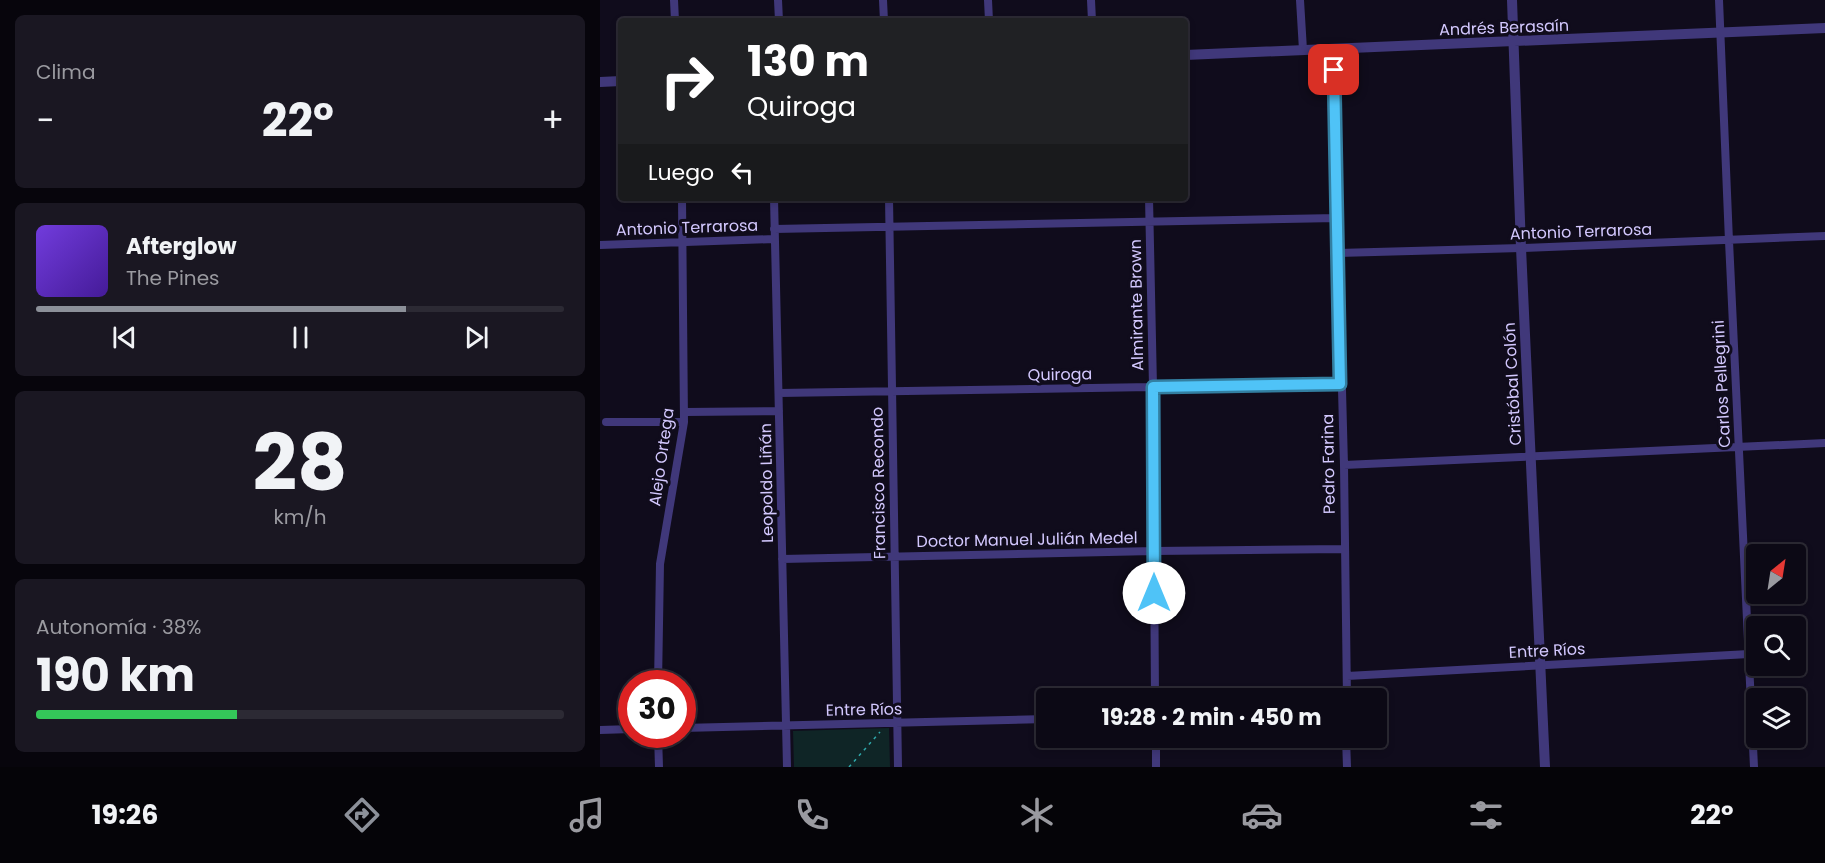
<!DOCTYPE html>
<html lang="es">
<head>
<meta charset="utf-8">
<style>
  :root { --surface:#0c0915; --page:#1a1722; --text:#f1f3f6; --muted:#9a9aa0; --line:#2c2a34; --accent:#8c9099 }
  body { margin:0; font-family:Poppins,sans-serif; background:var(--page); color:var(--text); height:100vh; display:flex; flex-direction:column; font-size:22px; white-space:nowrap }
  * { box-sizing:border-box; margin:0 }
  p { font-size:20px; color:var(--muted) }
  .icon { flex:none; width:33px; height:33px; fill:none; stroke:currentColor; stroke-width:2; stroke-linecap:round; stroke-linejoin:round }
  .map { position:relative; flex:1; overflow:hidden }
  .side { display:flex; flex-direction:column; gap:15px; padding:15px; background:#07050c; width:600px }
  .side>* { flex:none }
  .top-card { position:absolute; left:18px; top:18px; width:570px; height:183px; border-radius:6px; box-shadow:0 3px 9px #0003,0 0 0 2px var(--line); background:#202124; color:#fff; overflow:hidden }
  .needle { width:39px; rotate:30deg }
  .tools { position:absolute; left:1146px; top:544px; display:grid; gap:12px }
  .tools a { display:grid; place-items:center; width:60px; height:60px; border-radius:6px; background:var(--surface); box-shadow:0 3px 9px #0003,0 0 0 2px var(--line); font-size:30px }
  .speed { position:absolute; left:18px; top:670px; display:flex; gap:12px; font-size:30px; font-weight:700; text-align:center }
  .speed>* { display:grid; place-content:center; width:78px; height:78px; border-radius:50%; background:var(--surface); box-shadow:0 3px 9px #0003,0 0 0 2px var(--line); line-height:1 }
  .speed .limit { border:9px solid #d22; background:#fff; color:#111 }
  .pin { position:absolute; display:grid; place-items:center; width:51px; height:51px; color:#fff; margin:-26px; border-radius:12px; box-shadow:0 3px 9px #0006 }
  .me { position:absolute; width:66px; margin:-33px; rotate:0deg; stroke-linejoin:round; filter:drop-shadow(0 0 4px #0008) }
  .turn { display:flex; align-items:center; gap:21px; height:126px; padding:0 30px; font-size:27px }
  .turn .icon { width:78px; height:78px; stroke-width:2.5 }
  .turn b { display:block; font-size:42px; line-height:51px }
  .then { display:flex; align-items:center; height:57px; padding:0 30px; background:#0003; gap:12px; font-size:22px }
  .big { font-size:45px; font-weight:700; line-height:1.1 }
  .side .widget { flex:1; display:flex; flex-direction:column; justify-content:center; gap:9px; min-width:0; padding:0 21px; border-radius:9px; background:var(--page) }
  .side .dial { align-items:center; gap:0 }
  .dial b { font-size:78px; line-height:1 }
  .song { display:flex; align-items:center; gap:18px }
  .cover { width:72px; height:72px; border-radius:9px; background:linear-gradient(135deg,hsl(260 70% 55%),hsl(260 70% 35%)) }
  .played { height:6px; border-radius:3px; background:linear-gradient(90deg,var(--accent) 70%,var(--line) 70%) }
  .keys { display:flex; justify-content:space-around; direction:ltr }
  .heat { display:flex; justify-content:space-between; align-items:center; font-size:33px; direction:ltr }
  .charge { height:9px; border-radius:4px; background:linear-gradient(90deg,#34c759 38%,var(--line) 0) }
  .trip { position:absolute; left:436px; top:688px; width:351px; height:60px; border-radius:6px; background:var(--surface); box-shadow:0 3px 9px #0003,0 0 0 2px var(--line); font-weight:700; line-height:60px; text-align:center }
  .tab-bar { display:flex; height:96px; justify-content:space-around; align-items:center; background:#050408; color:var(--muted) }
  .tab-bar .icon { width:42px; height:42px }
  .tab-bar .current { color:var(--accent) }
  .tab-bar b { font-size:27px; color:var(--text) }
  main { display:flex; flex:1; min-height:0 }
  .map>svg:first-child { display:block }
</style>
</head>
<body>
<main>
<section class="side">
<div class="widget"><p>Clima</p>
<div class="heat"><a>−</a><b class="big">22°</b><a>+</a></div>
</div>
<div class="widget">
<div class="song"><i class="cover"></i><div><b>Afterglow</b><p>The Pines</p></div></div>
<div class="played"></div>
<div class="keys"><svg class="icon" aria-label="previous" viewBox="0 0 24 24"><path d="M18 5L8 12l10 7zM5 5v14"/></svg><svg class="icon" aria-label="pause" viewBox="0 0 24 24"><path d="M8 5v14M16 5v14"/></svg><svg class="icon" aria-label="next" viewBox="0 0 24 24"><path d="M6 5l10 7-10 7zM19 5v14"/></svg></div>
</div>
<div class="widget dial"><b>28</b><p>km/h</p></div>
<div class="widget"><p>Autonomía · 38%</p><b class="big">190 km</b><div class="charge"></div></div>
</section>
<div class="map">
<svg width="1225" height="767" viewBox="0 0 1225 767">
  <rect width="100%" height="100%" fill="#100c1c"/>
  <path fill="#0f2526" d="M 289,728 L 290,767 L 194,767 L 193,731 Z"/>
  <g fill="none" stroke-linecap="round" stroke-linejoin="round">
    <path stroke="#2fa8ab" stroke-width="1.5" stroke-dasharray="3 4.5" stroke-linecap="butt" d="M 249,767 L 280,732"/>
    <path stroke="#40387a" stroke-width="8" d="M 74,0 L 75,21
      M 178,0 L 179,21
      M 283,0 L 284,21
      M 388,0 L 389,21
      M 491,0 L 492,21
      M 700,0 L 703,50
      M 1119,0 L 1129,241 L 1154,767
      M 733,49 L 744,465 L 747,699
      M 174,198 L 187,767
      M 289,198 L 298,767
      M 549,198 L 553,387 L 555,699
      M 174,229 L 737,218
      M 0,245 L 174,239
      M 738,253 L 921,248 L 1225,236
      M 179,393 L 740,384
      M 85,412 L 179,411
      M 6,422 L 84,422
      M 744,465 L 1225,443
      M 182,559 L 554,551 L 744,549
      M 747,676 L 1149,654
      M 58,684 L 60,564 L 84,422 L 82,198
      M 82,728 L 447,719
      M 0,730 L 32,729
      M 58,735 L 59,767
      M 556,738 L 556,767
      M 746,738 L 747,767"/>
    <path stroke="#40387a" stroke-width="10" d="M 912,0 L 921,248 L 945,767
      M 585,55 L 1225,28
      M 0,82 L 21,81"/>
  </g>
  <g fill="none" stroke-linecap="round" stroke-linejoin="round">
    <defs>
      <path id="route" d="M 554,593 L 553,387 L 740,384 L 734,70"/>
    </defs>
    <use href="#route" stroke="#337fa1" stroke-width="15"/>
    <use href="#route" stroke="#4fc3f7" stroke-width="10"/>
  </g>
  <g text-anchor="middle" stroke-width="6" stroke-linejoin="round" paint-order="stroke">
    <g font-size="16" fill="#d3c8fe" stroke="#100c1c">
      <text transform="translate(904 27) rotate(-2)" y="6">Andrés Berasaín</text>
      <text transform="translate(87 227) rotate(-2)" y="6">Antonio Terrarosa</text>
      <text transform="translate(981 231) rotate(-2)" y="6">Antonio Terrarosa</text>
      <text transform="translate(536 305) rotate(-91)" y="6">Almirante Brown</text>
      <text transform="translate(460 374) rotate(-1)" y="6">Quiroga</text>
      <text transform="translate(912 384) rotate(-93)" y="6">Cristóbal Colón</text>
      <text transform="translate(1121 384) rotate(-93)" y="6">Carlos Pellegrini</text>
      <text transform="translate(61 457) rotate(-82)" y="6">Alejo Ortega</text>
      <text transform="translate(728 464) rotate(-91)" y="6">Pedro Farina</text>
      <text transform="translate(166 483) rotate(-91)" y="6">Leopoldo Liñán</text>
      <text transform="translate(278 483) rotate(-91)" y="6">Francisco Recondo</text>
      <text transform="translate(427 539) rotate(-1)" y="6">Doctor Manuel Julián Medel</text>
      <text transform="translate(947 650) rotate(-3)" y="6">Entre Ríos</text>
      <text transform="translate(264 709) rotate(-1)" y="6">Entre Ríos</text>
    </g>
  </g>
</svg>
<div class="tools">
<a><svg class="needle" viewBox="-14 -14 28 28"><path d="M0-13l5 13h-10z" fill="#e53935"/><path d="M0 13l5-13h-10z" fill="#9a9aa0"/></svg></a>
<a><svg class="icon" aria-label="search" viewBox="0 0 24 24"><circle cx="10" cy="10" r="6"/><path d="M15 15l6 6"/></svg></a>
<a><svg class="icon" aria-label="layers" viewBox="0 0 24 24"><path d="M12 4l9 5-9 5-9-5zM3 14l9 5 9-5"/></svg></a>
</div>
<div class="speed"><div class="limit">30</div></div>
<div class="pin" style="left:734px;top:70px;background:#d93025"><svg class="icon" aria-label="arrive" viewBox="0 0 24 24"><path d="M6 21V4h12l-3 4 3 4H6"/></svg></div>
<svg class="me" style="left:554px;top:593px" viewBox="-20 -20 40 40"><circle r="19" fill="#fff"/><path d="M0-13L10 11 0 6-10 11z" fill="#4fc3f7"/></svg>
<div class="trip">19:28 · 2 min · 450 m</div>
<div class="top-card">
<div class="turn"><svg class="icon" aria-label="right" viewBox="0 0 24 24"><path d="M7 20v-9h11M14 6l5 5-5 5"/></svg><div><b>130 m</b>Quiroga</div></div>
<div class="then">Luego<svg class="icon" aria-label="left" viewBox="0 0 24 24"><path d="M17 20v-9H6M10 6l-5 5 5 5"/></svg></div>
</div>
</div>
</main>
<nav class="tab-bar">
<b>19:26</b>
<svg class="icon current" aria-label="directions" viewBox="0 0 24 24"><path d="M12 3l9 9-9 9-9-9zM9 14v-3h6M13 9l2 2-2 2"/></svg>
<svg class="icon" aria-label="music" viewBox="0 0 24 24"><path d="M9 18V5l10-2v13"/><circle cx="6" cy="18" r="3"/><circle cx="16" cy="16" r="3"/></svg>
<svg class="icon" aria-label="phone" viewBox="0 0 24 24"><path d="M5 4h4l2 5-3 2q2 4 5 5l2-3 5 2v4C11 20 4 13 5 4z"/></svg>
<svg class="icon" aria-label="climate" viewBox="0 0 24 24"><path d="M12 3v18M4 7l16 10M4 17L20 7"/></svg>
<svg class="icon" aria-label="car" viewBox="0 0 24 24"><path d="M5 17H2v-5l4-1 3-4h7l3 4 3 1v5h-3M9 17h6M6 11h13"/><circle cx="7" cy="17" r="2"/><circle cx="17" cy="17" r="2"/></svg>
<svg class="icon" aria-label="filters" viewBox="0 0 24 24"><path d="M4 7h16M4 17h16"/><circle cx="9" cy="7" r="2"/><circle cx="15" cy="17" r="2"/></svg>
<b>22°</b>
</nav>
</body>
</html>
